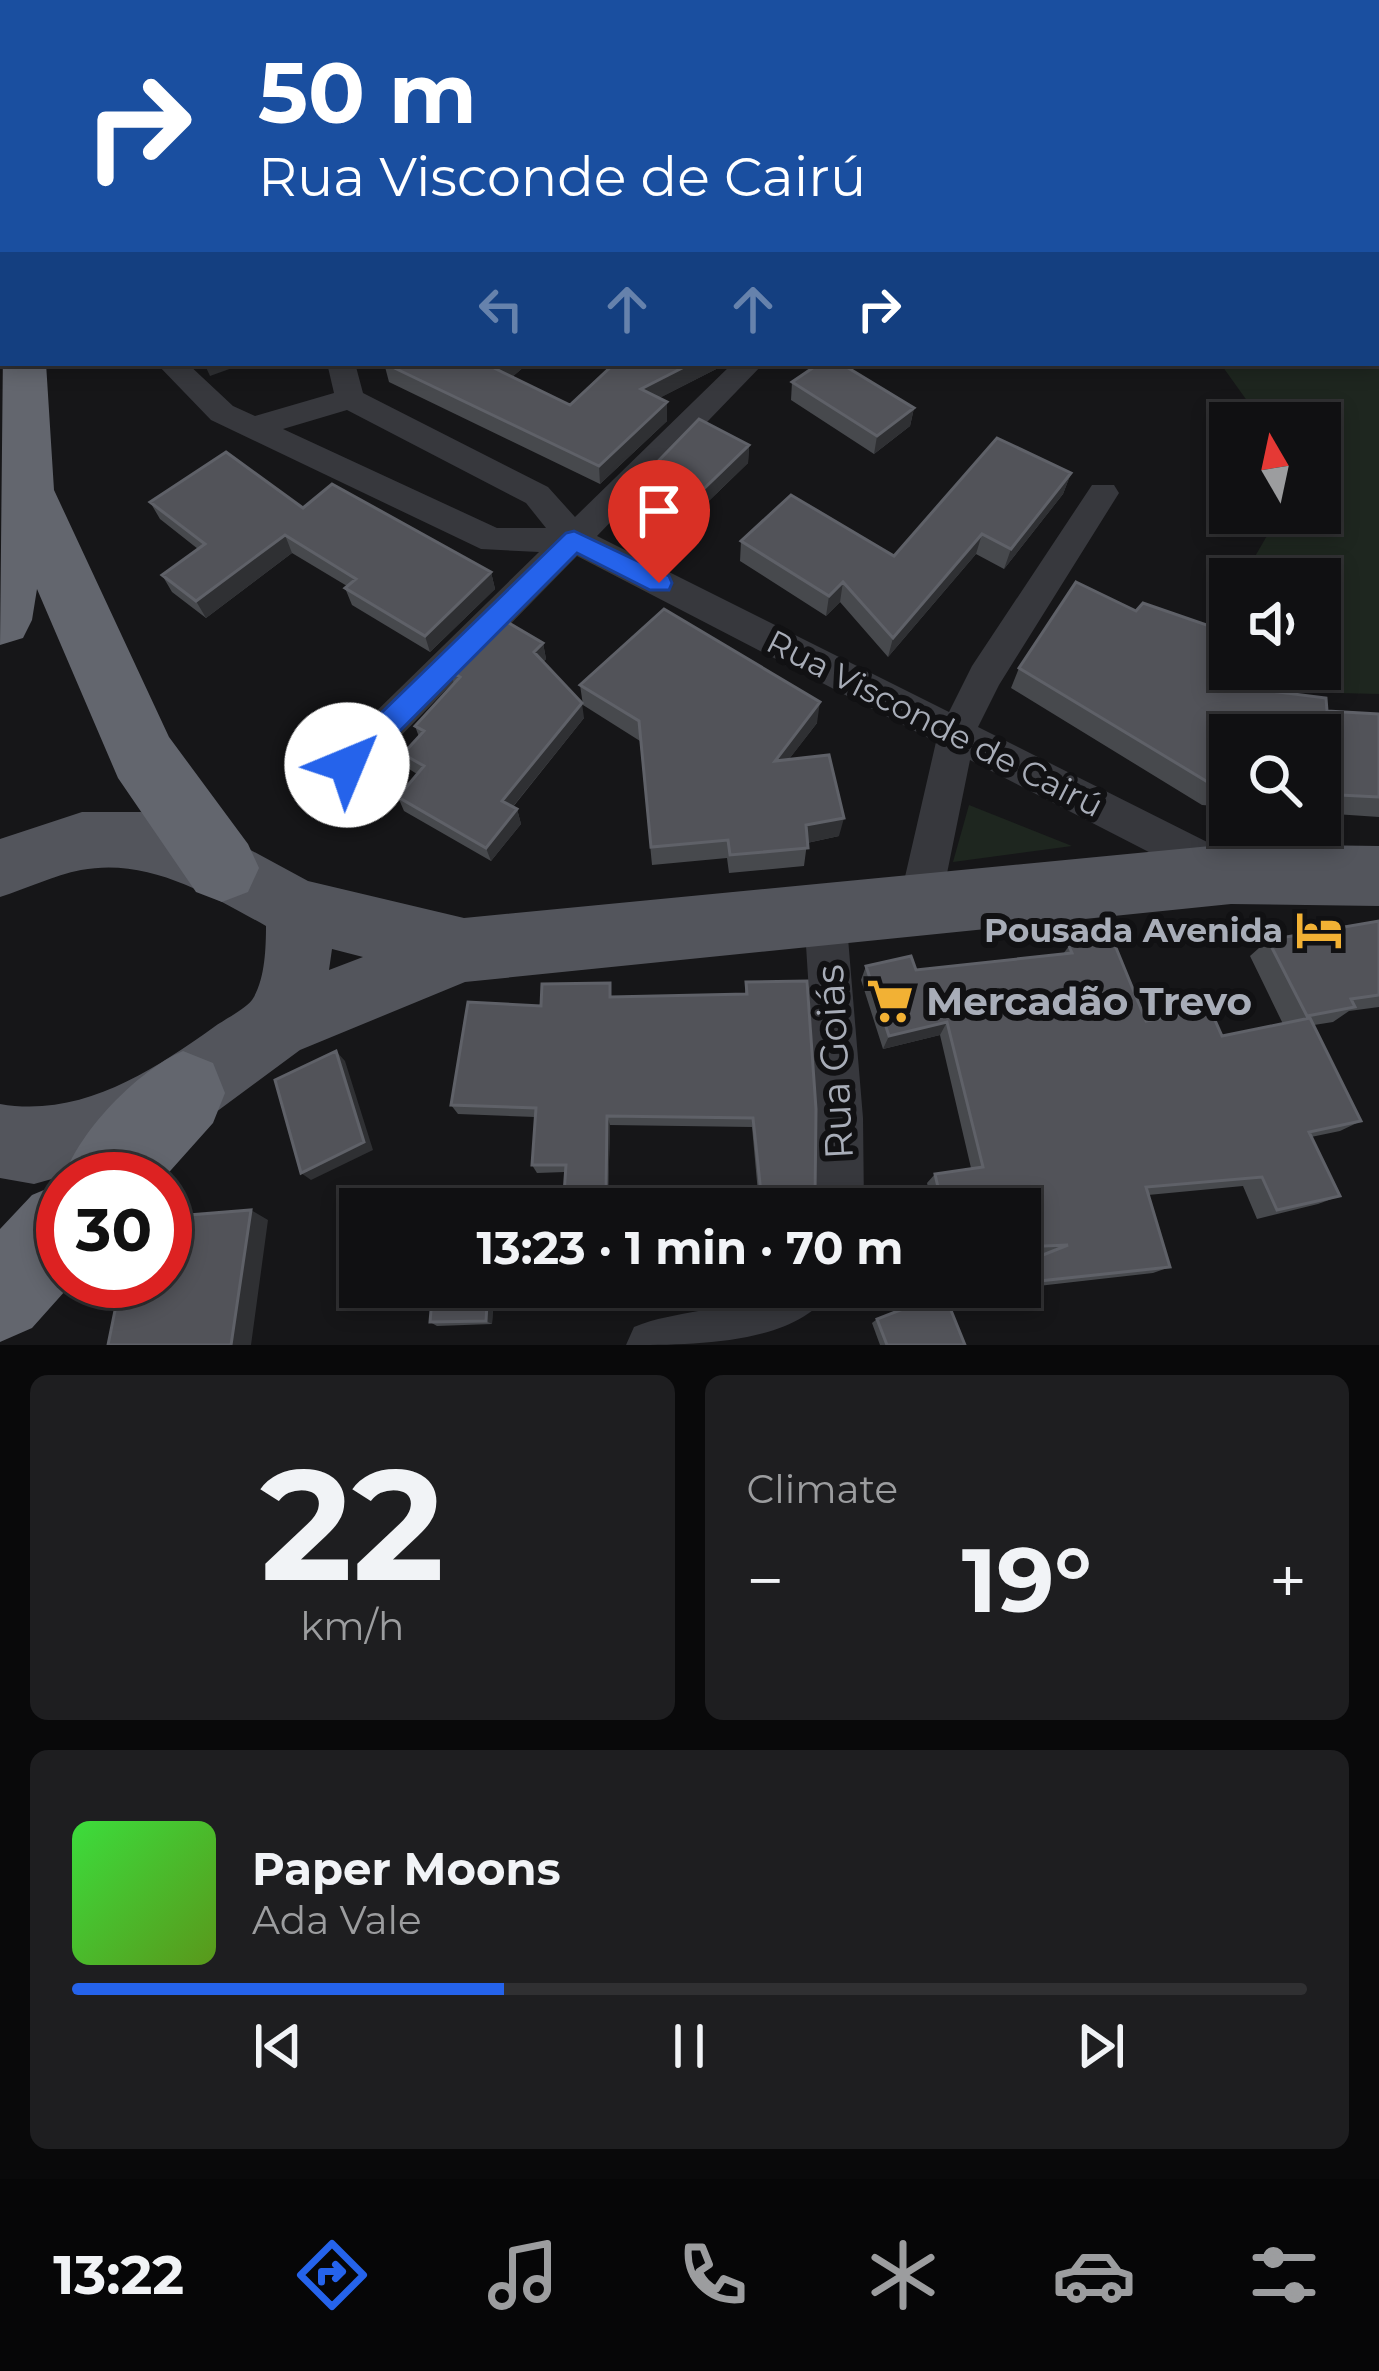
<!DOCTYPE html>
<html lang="en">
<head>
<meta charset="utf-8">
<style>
  :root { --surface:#101012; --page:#1e1e20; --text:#f1f3f6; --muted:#9c9d9f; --line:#303032; --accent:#2563eb }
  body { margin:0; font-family:Montserrat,sans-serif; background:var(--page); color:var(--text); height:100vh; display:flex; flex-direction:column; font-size:45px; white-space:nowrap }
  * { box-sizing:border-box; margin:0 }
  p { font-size:39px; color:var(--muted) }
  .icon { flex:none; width:66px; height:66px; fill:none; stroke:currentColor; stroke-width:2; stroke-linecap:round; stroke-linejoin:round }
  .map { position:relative; height:1345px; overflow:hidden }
  .drawer { display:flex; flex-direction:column; gap:30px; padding:30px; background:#09090a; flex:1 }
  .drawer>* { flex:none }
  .guide { position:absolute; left:0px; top:0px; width:1380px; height:366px; box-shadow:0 6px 18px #0003,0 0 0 3px var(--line); background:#1a4fa0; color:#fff; overflow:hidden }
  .needle { width:78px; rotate:351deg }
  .controls { position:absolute; left:1209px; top:402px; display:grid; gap:24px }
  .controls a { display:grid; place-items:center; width:132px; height:132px; border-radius:0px; background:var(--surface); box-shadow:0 6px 18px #0003,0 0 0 3px var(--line); font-size:60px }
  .speed { position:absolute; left:36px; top:1152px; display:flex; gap:24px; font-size:60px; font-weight:700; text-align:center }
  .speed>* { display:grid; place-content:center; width:156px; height:156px; border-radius:50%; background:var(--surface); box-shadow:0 6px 18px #0003,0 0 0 3px var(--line); line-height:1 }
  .speed .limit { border:18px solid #d22; background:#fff; color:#111 }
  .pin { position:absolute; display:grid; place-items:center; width:102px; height:102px; color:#fff; margin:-123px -51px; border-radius:50% 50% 50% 0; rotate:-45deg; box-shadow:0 0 12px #0007 }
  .pin .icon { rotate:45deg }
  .me { position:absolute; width:132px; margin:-66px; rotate:45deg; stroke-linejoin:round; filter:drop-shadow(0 0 9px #0008) }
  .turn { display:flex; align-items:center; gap:42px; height:252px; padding:0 60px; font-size:54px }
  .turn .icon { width:156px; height:156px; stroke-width:2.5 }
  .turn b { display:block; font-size:84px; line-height:102px }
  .lanes { display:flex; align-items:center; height:114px; padding:0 60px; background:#0003; justify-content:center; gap:60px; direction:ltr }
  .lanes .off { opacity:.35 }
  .big { font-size:90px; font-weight:700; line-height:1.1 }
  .drawer .card { flex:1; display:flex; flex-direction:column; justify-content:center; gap:18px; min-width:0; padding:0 42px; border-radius:18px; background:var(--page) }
  .drawer .dial { align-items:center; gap:0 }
  .dial b { font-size:156px; line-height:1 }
  .song { display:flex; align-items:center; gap:36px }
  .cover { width:144px; height:144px; border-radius:18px; background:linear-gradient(135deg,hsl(120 70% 55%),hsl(90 70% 35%)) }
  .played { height:12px; border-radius:6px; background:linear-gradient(90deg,var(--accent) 35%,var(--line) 35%) }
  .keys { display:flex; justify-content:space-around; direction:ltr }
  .heat { display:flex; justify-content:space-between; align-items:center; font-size:66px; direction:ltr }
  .drawer .tiles { flex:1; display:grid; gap:30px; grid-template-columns:1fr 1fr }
  .card:last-child { grid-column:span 2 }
  .trip { position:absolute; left:339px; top:1188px; width:702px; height:120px; border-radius:0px; background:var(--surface); box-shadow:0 6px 18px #0003,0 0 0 3px var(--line); font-weight:700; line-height:120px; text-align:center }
  .menu { display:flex; height:192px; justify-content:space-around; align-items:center; background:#060607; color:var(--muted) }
  .menu .icon { width:84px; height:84px }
  .menu .active { color:var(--accent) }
  .menu b { font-size:54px; color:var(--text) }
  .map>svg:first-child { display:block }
</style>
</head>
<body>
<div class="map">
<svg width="1379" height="1345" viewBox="0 0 1379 1345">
  <rect width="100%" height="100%" fill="#161618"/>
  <path fill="#1e261f" d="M 768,0 L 1379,0 L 1379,694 L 1338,693 L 1309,669 L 1320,669 L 1320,579 L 1242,579 L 1280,513 L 1320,513 L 1320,423 L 1263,423 L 1220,363 L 1377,363 L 1377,3 L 761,3 Z
    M 969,805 L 1072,846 L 953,862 Z"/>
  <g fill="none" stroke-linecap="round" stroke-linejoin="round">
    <path fill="#37383d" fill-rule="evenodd" d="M 56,0 L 76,0 L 77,3 L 57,3 Z
      M 230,0 L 250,0 L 251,3 L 231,3 Z
      M 614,0 L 634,0 L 636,3 L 616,3 Z
      M 0,101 L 3,101 L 3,115 L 0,115 Z
      M 156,363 L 187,363 L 233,406 L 255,416 L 334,393 L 327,363 L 355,363 L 363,393 L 548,487 L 575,517 L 733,363 L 764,363 L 597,536 L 949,712 L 972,666 L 1092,485 L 1114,485 L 1119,493 L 999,685 L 978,727 L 1241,859 L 1247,872 L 1241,885 L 1227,891 L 1213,885 L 970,760 L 941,903 L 935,917 L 920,922 L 905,917 L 899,903 L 936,742 L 577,556 L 334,804 L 320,809 L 306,804 L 301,792 L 306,780 L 539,552 L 481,549 L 211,420 ZM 347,410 L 526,503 L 546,528 L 497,528 L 283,429 Z
      M 825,894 L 840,900 L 846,914 L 863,1118 L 864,1209 L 816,1209 L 817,1118 L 804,914 L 810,900 Z
      M 769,1287 L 833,1287 C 801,1345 694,1345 626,1345 L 634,1327 C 678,1309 728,1314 769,1287 Z"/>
    <path fill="#53555c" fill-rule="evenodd" d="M 82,812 L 141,812 L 245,847 L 308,881 L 464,918 L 1231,844 L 1379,846 L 1379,906 L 1231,904 L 465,982 L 300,1050 L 208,1118 L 116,1161 L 34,1184 L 0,1178 L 0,1104 C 80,1118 151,1072 214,1027 C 225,1019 244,1010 252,1000 C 265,981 266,948 266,926 C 210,895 148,857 81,870 C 54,875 26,889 0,897 L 0,839 ZM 332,949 L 363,957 L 329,970 Z"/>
    <path fill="#63666e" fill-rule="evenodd" d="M 3,350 L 3,363 L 46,363 L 54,490 L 169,737 L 248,844 L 259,868 L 248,892 L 222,902 L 196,892 L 118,778 L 37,589 L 32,620 L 23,638 L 0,645 Z
      M 183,1051 L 213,1063 L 225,1093 L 213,1123 L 163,1179 L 63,1180 C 77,1133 138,1070 183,1051 Z
      M 63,1182 L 63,1281 L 74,1281 L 32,1328 L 0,1342 L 0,1229 L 32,1195 Z"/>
  </g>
  <path fill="#47494d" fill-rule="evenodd" d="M 384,363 L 525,366 L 512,377 L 570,405 L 615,363 L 728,363 L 659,398 L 667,402 L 667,421 L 600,484 L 389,382 Z
    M 792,382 L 914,408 L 910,426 L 874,454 L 791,400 Z
    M 749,445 L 748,463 L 684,525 L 639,499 L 638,482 Z
    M 1071,473 L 1063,494 L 1004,569 L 976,554 L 888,657 L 840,602 L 826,616 L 740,561 L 741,541 L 894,556 Z
    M 150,502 L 303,508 L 491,572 L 495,589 L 430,652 L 352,605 L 345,588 L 347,586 L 292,553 L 206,618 L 172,592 L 162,575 L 198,549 L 160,519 Z
    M 1136,611 L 1231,686 L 1327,711 L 1379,714 L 1379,817 L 1320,813 L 1320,735 L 1230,735 L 1230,807 L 1202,805 L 1011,688 L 1019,668 Z
    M 543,643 L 546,659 L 543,662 L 584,718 L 513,807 L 517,809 L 521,824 L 491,861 L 404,811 L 398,797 L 417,774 L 409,769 L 403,754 L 419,737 L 415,726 L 454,684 L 450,671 Z
    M 580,685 L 817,723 L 789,759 L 839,836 L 807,843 L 804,866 L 729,873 L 727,858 L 652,865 L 640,741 L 583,705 Z
    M 1379,921 L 1379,1007 L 1349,1011 L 1333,1022 L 1314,1025 L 1361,1121 L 1340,1131 L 1311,1137 L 1340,1196 L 1318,1204 L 1257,1219 L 1243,1186 L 1148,1195 L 1170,1267 L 1153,1273 L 986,1292 L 985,1287 L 1020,1287 L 1020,1264 L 1049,1253 L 1020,1254 L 1020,1209 L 933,1209 L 927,1183 L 935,1174 L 971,1168 L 940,1035 L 883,1049 L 861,980 L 866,966 L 916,970 L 1063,954 L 1069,946 L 1146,1021 L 1222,1036 L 1283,1024 L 1250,956 L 1268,940 Z
    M 746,982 L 815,1202 L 563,1209 L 565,1172 L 537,1173 L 532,1165 L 535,1117 L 458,1114 L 451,1105 L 541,1006 L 612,997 L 745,994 ZM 610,1125 L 752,1127 L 758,1193 L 608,1195 Z
    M 433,1287 L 494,1287 L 492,1324 L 437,1326 L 430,1322 Z
    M 877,1319 L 965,1345 L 880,1345 L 872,1323 Z"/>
  <path fill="#2f3033" d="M 209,0 L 229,0 L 230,3 L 210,3 Z
    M 465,0 L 538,0 L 526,3 L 454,3 Z
    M 204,363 L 246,363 L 210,376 Z
    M 503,363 L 524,363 L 525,366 L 499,388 L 496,369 Z
    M 692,363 L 728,363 L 642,407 L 641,389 Z
    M 667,402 L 667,421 L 600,484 L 599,466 Z
    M 914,408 L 910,426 L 874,454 L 877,436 Z
    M 749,445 L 748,463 L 684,525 L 684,508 Z
    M 1071,473 L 1063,494 L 1004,569 L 1011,549 Z
    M 982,534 L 976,554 L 888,657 L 893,638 Z
    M 285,535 L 292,553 L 206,618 L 196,601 Z
    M 491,572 L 495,589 L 430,652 L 425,636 Z
    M 843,582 L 840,602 L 826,616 L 829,596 Z
    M 543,643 L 546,659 L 537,669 L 534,652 Z
    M 820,702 L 817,723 L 773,780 L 775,761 Z
    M 582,703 L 584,718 L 506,815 L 502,801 Z
    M 517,809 L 521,824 L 491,861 L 486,848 Z
    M 844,818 L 839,836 L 802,844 L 806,825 Z
    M 947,1022 L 940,1035 L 883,1049 L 889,1036 Z
    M 336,1051 L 345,1061 L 373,1150 L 311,1180 L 301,1173 Z
    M 607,1116 L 610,1125 L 608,1202 L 606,1195 Z
    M 494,1192 L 500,1199 L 499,1209 L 493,1209 Z
    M 251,1210 L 268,1220 L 251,1345 L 231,1345 Z
    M 488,1287 L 494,1287 L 492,1324 L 486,1321 Z"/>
  <path fill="#525359" stroke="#5f6168" stroke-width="3" fill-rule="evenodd" d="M 96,0 L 195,0 L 195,3 L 97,3 Z
    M 266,0 L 465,0 L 454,3 L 268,3 Z
    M 662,0 L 714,0 L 716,3 L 663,3 Z
    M 384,363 L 503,363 L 496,369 L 570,405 L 615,363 L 692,363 L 641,389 L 667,402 L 599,466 Z
    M 820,363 L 840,363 L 914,408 L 877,436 L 792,382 Z
    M 699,419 L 749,445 L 684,508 L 638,482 Z
    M 997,438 L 1071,473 L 1011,549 L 982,534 L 893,638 L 843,582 L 829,596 L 741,541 L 791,495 L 894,556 Z
    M 226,452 L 303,508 L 332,484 L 491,572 L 425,636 L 345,588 L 356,579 L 285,535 L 196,601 L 162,575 L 205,544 L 150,502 Z
    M 1076,582 L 1136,611 L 1143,603 L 1230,633 L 1230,669 L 1243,669 L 1230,686 L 1326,698 L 1327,711 L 1379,714 L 1379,797 L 1320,794 L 1320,735 L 1230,735 L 1230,788 L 1216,787 L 1019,668 Z
    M 664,609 L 820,702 L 775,761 L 829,755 L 844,818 L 806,825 L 808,848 L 730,855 L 728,840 L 651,847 L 639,721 L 580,685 Z
    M 502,619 L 543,643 L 534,652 L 582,703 L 502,801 L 517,809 L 486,848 L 398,797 L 424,766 L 403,754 L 424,731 L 415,726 L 460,677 L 450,671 Z
    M 1379,921 L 1379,995 L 1351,999 L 1355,1007 L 1307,1016 L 1268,940 Z
    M 1112,938 L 1146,1021 L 1210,1009 L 1222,1036 L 1310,1018 L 1361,1121 L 1309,1132 L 1340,1196 L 1277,1210 L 1262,1177 L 1146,1187 L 1170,1267 L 1020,1283 L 1020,1264 L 1068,1245 L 1020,1247 L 1020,1209 L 943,1209 L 935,1174 L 983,1167 L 947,1022 L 889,1036 L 866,966 L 911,956 L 916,970 L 1072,953 L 1069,946 Z
    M 807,981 L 816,1109 L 815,1202 L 827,1207 L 827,1209 L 563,1209 L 566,1165 L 532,1165 L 536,1108 L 451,1105 L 468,1002 L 541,1006 L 542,984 L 610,983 L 610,997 L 747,994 L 746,982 ZM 607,1116 L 753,1118 L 761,1193 L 606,1195 Z
    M 336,1051 L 364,1142 L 301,1173 L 275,1080 Z
    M 494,1192 L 493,1209 L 440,1209 L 441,1194 Z
    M 251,1210 L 231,1345 L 108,1345 L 121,1281 L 165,1281 L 165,1217 Z
    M 433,1287 L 488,1287 L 486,1321 L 430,1322 Z
    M 944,1293 L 965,1345 L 887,1345 L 877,1319 Z"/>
  <path fill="#2563eb" stroke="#184099" stroke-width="3" d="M 574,531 L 669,576 L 672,583 L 669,590 L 650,590 L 577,553 L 357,774 L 347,777 L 337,774 L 332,765 L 337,756 L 566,533 Z"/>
  <defs>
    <symbol id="hotel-bare" viewBox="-9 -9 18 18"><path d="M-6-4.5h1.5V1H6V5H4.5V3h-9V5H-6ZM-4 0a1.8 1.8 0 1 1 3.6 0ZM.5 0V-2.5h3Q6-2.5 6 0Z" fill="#f2b134" stroke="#111113" stroke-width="2.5" paint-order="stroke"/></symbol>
    <symbol id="supermarket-bare" viewBox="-9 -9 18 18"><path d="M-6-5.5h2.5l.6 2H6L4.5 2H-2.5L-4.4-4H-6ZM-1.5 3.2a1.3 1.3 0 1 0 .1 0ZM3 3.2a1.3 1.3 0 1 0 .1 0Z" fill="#f2b134" stroke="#111113" stroke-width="2.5" paint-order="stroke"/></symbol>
  </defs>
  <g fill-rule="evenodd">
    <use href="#hotel-bare" x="1286" y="897" width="66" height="66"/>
    <use href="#supermarket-bare" x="857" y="968" width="66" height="66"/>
  </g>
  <g text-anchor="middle" stroke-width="12" stroke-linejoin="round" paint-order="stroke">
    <g font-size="33" fill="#a8adb8" stroke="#111113">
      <text transform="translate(935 723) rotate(27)" y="12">Rua Visconde de Cairú</text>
    </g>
    <g font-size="33" font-weight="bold" fill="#a8adb8" stroke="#111113" text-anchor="end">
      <text x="1283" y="942">Pousada Avenida</text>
    </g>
    <g font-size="39" font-weight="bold" fill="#a8adb8" stroke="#111113" text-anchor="start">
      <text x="926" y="1015">Mercadão Trevo</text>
    </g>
    <g font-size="39" fill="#a8adb8" stroke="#111113">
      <text transform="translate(834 1062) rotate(-93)" y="14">Rua Goiás</text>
    </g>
  </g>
</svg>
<div class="controls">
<a><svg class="needle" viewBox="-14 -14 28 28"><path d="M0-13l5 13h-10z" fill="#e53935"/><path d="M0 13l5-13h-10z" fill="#9c9d9f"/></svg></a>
<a><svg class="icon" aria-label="sound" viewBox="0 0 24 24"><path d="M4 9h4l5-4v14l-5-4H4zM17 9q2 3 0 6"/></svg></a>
<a><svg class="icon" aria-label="search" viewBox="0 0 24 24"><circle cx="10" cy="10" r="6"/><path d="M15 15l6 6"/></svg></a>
</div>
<div class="speed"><div class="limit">30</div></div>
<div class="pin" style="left:659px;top:583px;background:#d93025"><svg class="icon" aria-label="arrive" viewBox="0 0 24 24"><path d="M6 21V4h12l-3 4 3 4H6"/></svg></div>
<svg class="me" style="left:347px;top:765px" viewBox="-20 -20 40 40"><circle r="19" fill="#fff"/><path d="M0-13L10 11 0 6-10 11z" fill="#2563eb"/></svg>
<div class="trip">13:23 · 1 min · 70 m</div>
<div class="guide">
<div class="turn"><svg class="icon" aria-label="right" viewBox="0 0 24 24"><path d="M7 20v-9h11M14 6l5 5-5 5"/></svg><div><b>50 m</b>Rua Visconde de Cairú</div></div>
<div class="lanes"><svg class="icon off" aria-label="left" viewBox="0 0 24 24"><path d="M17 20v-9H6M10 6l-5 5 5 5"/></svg><svg class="icon off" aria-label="ahead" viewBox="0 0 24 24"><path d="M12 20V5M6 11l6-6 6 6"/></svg><svg class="icon off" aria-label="ahead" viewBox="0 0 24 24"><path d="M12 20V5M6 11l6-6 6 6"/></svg><svg class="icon" aria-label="right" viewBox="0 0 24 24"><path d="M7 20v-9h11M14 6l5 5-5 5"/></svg></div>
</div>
</div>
<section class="drawer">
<div class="tiles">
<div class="card dial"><b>22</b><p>km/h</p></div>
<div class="card"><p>Climate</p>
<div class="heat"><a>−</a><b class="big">19°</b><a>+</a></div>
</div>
<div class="card">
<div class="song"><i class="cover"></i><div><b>Paper Moons</b><p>Ada Vale</p></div></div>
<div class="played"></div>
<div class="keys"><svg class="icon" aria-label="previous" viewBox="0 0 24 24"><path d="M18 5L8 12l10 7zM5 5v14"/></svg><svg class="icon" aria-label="pause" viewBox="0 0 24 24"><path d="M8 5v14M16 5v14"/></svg><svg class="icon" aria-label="next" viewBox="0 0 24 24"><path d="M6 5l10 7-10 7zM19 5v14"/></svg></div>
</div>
</div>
</section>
<nav class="menu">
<b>13:22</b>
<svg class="icon active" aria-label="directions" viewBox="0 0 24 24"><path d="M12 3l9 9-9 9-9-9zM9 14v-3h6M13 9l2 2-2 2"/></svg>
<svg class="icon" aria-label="music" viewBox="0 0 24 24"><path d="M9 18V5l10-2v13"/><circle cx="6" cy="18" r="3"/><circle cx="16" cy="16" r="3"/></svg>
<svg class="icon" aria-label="phone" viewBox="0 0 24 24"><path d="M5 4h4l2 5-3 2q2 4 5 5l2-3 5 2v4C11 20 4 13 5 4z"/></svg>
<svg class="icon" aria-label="climate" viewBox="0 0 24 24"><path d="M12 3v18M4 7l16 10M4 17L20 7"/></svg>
<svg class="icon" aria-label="car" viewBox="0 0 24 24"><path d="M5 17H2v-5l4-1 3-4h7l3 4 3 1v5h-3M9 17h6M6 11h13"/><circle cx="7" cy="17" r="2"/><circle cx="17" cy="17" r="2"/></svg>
<svg class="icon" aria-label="filters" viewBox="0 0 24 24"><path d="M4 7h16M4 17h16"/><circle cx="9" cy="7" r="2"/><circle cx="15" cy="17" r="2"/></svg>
</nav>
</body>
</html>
